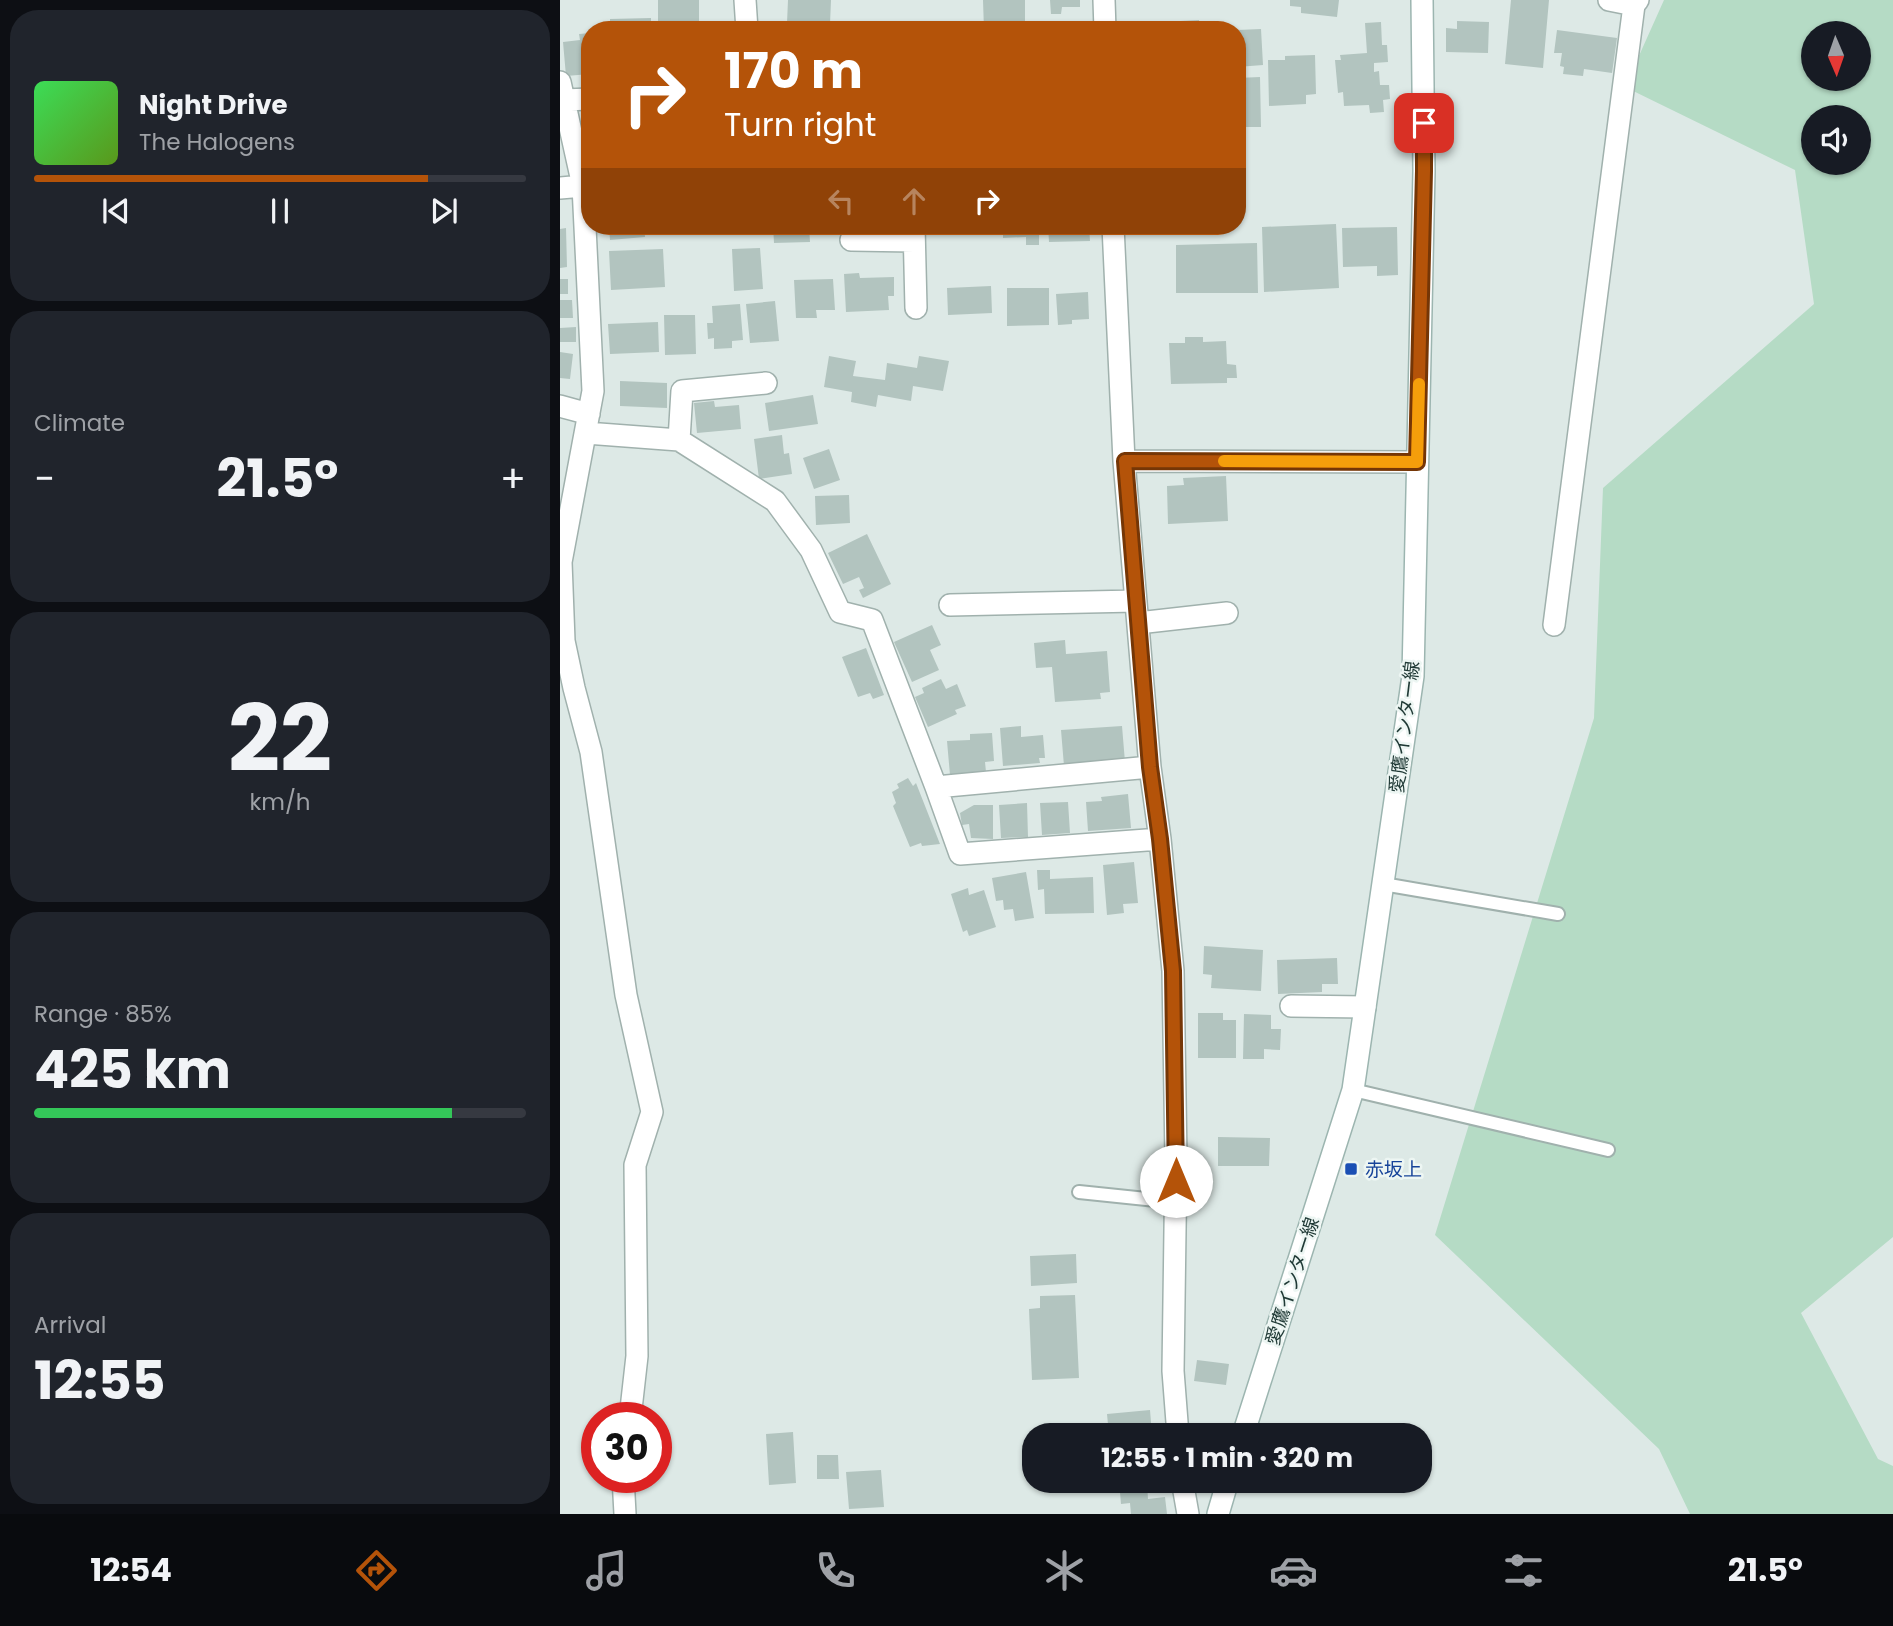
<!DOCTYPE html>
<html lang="en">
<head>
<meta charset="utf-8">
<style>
  :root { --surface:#171b24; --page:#20242c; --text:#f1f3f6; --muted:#9ea1a6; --line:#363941; --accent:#b45309 }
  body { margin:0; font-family:Poppins,"Noto Sans JP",sans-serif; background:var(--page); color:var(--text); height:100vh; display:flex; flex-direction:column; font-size:26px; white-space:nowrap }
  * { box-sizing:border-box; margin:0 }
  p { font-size:23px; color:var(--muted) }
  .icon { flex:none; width:38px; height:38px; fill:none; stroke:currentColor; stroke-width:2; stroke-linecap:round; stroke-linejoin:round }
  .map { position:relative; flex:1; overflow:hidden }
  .side { display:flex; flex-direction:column; gap:10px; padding:10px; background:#0d0f14; width:560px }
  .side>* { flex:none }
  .hud { position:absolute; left:21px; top:21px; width:665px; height:214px; border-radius:28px; box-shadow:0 2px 5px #0004; background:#b45309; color:#fff; overflow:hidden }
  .needle { width:46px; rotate:178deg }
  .fabs { position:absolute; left:1241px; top:21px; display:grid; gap:14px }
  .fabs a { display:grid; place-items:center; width:70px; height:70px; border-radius:50%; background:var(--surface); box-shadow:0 2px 5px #0004; font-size:35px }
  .speed { position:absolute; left:21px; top:1402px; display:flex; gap:14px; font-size:35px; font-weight:700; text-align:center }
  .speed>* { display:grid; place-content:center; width:91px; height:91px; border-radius:50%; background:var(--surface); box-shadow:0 2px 5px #0004; line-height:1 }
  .speed .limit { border:10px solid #d22; background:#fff; color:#111 }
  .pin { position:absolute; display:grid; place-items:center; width:60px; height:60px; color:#fff; margin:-30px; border-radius:14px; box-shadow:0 4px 10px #0006 }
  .me { position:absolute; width:77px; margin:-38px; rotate:0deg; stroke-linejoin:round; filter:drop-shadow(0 0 5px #0008) }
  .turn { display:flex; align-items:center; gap:24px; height:147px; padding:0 28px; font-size:32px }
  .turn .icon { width:91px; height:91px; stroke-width:2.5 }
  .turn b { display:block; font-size:49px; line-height:60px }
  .lanes { display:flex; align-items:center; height:66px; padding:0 28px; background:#0003; justify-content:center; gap:35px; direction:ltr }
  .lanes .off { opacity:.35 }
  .big { font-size:52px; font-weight:700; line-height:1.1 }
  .side .widget { flex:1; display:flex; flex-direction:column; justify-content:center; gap:10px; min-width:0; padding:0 24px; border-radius:28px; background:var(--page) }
  .side .dial { align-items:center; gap:0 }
  .dial b { font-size:91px; line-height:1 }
  .song { display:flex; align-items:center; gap:21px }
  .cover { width:84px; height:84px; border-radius:10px; background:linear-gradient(135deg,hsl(130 70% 55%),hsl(90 70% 35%)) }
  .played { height:7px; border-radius:4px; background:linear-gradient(90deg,var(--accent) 80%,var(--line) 80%) }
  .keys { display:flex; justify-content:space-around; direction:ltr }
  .heat { display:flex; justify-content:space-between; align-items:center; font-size:38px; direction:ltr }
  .charge { height:10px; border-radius:5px; background:linear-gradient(90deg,#34c759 85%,var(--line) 0) }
  .trip { position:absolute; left:462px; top:1423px; width:410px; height:70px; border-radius:28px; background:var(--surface); box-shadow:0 2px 5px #0004; font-weight:700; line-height:70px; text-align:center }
  .tabs { display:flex; height:112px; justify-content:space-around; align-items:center; background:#090b0e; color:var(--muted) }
  .tabs .icon { width:49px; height:49px }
  .tabs .selected { color:var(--accent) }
  .tabs b { font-size:32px; color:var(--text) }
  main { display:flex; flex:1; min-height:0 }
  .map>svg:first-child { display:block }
</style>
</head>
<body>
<main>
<section class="side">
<div class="widget">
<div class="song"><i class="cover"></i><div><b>Night Drive</b><p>The Halogens</p></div></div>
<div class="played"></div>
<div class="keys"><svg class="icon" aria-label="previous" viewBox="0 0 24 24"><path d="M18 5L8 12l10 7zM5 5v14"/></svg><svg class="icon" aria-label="pause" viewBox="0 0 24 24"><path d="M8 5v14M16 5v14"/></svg><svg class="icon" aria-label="next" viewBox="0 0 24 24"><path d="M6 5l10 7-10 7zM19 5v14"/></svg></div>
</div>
<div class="widget"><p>Climate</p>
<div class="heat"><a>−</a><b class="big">21.5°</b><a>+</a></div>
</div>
<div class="widget dial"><b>22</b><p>km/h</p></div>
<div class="widget"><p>Range · 85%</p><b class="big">425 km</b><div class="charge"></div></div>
<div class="widget"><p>Arrival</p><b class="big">12:55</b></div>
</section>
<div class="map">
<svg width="1333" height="1514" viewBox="0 0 1333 1514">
  <rect width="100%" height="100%" fill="#dde9e6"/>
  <path fill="#b5dbc5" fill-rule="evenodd" d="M 1104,0 L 1333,0 L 1333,1237 L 1241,1313 L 1318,1459 L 1333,1466 L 1333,1514 L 1130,1514 L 1099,1449 L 875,1235 L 1034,718 L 1043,488 L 1254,304 L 1235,170 L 1065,87 ZM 1253,33 L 1298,33 L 1298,79 L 1253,79 ZM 1253,117 L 1298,117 L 1298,163 L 1253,163 Z"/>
  <path fill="#b2c4bf" d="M 98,0 L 139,0 L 139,25 L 98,25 Z
    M 228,0 L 271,0 L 270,24 L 227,23 Z
    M 423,0 L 465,0 L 465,30 L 424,30 Z
    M 490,0 L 520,0 L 520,7 L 502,7 L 501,14 L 491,14 Z
    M 730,0 L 779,0 L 777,17 L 741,13 L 741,7 L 730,6 Z
    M 951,0 L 989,0 L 983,68 L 945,64 Z
    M 91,18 L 91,30 L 50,30 L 50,19 Z
    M 639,20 L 640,30 L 602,30 L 602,22 Z
    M 897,21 L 929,22 L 928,53 L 886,52 L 886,28 L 897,29 Z
    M 821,22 L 822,45 L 827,45 L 828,62 L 814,63 L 814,72 L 819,71 L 820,85 L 829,85 L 830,99 L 823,100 L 824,112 L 810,113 L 809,105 L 784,106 L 783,92 L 778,93 L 775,60 L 781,60 L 780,55 L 807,53 L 805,23 Z
    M 701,29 L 703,65 L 677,67 L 677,30 Z
    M 997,30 L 1057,38 L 1052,73 L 1024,69 L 1023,76 L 1003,74 L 1004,67 L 1000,66 L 1002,53 L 994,53 Z
    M 30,33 L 30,74 L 6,76 L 3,42 L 20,40 L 19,34 Z
    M 755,55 L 756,94 L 746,95 L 746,104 L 709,106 L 708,60 L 725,60 L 725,56 Z
    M 700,77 L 701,127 L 677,127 L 677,78 Z
    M 776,224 L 779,288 L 704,292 L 702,227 Z
    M 49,226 L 84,226 L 85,237 L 50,240 Z
    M 92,226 L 111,226 L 111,234 L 93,235 Z
    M 213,226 L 249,226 L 250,242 L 214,243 Z
    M 443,226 L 479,226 L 479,245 L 466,245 L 466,237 L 443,238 Z
    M 488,226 L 529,226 L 530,241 L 489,242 Z
    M 837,227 L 838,275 L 817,276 L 817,266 L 783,267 L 782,228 Z
    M 6,228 L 7,267 L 0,268 L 0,229 Z
    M 697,243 L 698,293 L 616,293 L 616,245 Z
    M 200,248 L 203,289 L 174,291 L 172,249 Z
    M 103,249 L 105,287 L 51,290 L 49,251 Z
    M 299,273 L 300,278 L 334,277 L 334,296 L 328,296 L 329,310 L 286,312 L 284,274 Z
    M 0,279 L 8,279 L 8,294 L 0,294 Z
    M 273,279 L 275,310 L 256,310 L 257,318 L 236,318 L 234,280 Z
    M 431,286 L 432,313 L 388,315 L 387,288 Z
    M 447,288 L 489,288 L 489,325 L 447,326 Z
    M 528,292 L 529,319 L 512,320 L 512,324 L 498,325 L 496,294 Z
    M 0,300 L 12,300 L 13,318 L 0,318 Z
    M 215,301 L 219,341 L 190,343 L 186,304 Z
    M 180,304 L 183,340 L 172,341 L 172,348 L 154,349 L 154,338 L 148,339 L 147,323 L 153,323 L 152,306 Z
    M 104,315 L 135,315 L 136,354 L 105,355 Z
    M 98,322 L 99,352 L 50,354 L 48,324 Z
    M 16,327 L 16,342 L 0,342 L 0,328 Z
    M 625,337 L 643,337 L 643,342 L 666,341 L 667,364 L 676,365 L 677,378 L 667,378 L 667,383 L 611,384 L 609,343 L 625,343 Z
    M 0,352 L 13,354 L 10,379 L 0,378 Z
    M 269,356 L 296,361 L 293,376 L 325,380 L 327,363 L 357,368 L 359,356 L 389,361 L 383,391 L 353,386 L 351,401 L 318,395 L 316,407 L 291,402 L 292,392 L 264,387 Z
    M 60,381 L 107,383 L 107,408 L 60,406 Z
    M 253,395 L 258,424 L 209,431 L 205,403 Z
    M 154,401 L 155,407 L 179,405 L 181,429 L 137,433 L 134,403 Z
    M 222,435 L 224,454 L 229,453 L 232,474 L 199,479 L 194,439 Z
    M 269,449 L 280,480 L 254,489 L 243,458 Z
    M 666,476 L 668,521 L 608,524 L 607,486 L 624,485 L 623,478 Z
    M 289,495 L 290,523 L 256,525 L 255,496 Z
    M 307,534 L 331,584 L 303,598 L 299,590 L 304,588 L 299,577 L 283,584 L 268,553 Z
    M 372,625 L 381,645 L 370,650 L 379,670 L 352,682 L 334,642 Z
    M 505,640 L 506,654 L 547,651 L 550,692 L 540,693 L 541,699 L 495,702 L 492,667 L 476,668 L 474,643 Z
    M 306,648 L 324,695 L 313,699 L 310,693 L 298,697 L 282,657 Z
    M 381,679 L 386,689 L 397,684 L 406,706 L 395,710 L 397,714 L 368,727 L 355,697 L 364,693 L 362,688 Z
    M 461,726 L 461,737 L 483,735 L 485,758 L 479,758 L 480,763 L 443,766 L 440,728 Z
    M 562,726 L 565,762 L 504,766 L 501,730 Z
    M 432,733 L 434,761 L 425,762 L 426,772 L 390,775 L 387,741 L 410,740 L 410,734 Z
    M 348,778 L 353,786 L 356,783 L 380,844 L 362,846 L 361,843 L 350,847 L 333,806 L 336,803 L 332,792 L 339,788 L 337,784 Z
    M 568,794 L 571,828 L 528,831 L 526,802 L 542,801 L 541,797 Z
    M 508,802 L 510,833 L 482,835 L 480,803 Z
    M 467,803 L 468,837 L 441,838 L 439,805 Z
    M 414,805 L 433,805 L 433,839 L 411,838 L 409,824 L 402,825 L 400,813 Z
    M 574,862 L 578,903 L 563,904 L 564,913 L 547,915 L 543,865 Z
    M 477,870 L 490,870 L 490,879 L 533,877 L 534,913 L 485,914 L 484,889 L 478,890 Z
    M 466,872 L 474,918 L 455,921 L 453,909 L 444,910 L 443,900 L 436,901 L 432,878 Z
    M 408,888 L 409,895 L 424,890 L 436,927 L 409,936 L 407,930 L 403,932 L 391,894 Z
    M 644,946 L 703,950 L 701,991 L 651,988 L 652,975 L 643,974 Z
    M 777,958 L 778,984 L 762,984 L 762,992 L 718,994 L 717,960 Z
    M 638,1013 L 663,1013 L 663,1020 L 676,1020 L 676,1058 L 638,1058 Z
    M 684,1014 L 711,1015 L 711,1029 L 721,1029 L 720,1050 L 704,1049 L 704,1059 L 683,1059 Z
    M 658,1137 L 710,1138 L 709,1166 L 658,1166 Z
    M 516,1254 L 517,1283 L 471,1286 L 470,1256 Z
    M 515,1295 L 519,1378 L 472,1380 L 469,1309 L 480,1308 L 480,1296 Z
    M 637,1360 L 669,1364 L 666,1385 L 634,1381 Z
    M 590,1410 L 592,1435 L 549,1435 L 547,1414 Z
    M 233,1432 L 236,1483 L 209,1485 L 206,1434 Z
    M 257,1455 L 278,1455 L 279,1479 L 257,1479 Z
    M 321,1470 L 324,1507 L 289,1509 L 286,1472 Z
    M 559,1480 L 603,1480 L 603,1482 L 587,1484 L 588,1499 L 605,1497 L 607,1514 L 571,1514 L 570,1503 L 561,1504 Z"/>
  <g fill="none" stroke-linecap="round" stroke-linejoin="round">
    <defs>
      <path id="service" d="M 823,884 L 998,914
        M 793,1090 L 1048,1150
        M 519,1192 L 615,1202"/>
      <path id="minor" d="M 185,0 L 187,30
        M 544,0 L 545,30
        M 1049,0 L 1074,5
        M 0,82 L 23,186 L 33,391 L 1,562 L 4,641 L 14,688 L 31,752 L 66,995 L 92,1112 L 75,1165 L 77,1356 L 70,1418
        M 4,100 L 30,99
        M 0,188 L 23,186
        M 354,226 L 356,308
        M 553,226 L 564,461 L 590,767 L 600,839 L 613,971 L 616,1160 L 613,1371 L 618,1435
        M 291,240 L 354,241
        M 0,406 L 29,414
        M 26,433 L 119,440 L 215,501 L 251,550 L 280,612 L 312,620 L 376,787 L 400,854 L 600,839
        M 119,440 L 122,391 L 206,383
        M 564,461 L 857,462
        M 390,605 L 576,601
        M 578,623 L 667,613
        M 994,625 L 1074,5 L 1078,0
        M 376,787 L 590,767
        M 731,1006 L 805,1007
        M 63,1477 L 65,1514
        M 622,1480 L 628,1514"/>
      <path id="secondary" d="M 683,1435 L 793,1090 L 853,676 L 864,171 L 862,0
        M 658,1514 L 668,1480"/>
    </defs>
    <use href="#service" stroke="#a0b1ad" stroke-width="16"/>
    <use href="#minor" stroke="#a0b1ad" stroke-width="24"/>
    <use href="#secondary" stroke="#9cb5b0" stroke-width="24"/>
    <use href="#service" stroke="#fff" stroke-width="12"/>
    <use href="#minor" stroke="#fff" stroke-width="21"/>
    <use href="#secondary" stroke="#fff" stroke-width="21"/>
  </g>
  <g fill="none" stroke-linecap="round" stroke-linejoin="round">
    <defs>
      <path id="route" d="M 616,1181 L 613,971 L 600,839 L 590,767 L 565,461 L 857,462 L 864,171 L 864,123"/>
    </defs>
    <use href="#route" stroke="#753606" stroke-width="18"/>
    <use href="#route" stroke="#b45309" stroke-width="12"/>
    <path stroke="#f59e0b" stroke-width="12" d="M 664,461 L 857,462 L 859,384"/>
  </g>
  <rect fill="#1a4fb4" stroke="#edf6f3" stroke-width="2.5" x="784" y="1162" width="14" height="14" rx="3.5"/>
  <g text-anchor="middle" stroke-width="5" stroke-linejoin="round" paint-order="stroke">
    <g font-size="19" fill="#1f3935" stroke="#edf6f3">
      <text transform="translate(844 727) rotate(-83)" y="7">愛鷹インター線</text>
      <text transform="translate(732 1281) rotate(-72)" y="7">愛鷹インター線</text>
    </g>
    <g font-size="19" fill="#164399" stroke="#edf6f3" text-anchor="start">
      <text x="805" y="1176">赤坂上</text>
    </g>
  </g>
</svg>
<div class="fabs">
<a><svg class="needle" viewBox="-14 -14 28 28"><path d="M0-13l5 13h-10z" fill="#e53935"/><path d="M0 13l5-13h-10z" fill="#9ea1a6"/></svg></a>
<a><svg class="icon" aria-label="sound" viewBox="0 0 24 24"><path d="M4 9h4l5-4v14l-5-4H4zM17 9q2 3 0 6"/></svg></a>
</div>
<div class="speed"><div class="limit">30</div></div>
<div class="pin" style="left:864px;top:123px;background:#d93025"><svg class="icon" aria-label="arrive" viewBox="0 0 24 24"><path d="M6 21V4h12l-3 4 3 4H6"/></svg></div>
<svg class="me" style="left:616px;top:1181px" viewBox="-20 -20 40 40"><circle r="19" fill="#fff"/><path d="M0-13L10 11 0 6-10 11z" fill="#b45309"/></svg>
<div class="trip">12:55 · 1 min · 320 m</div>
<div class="hud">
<div class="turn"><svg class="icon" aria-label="right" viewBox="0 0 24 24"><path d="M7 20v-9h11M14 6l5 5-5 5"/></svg><div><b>170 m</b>Turn right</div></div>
<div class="lanes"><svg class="icon off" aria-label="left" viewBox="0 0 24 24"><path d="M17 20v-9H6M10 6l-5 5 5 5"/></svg><svg class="icon off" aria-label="ahead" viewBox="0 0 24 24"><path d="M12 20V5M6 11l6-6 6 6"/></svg><svg class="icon" aria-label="right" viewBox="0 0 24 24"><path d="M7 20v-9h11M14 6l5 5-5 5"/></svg></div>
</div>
</div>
</main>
<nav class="tabs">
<b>12:54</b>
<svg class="icon selected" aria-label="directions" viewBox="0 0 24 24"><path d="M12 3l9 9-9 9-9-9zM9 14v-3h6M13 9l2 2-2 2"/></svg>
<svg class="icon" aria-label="music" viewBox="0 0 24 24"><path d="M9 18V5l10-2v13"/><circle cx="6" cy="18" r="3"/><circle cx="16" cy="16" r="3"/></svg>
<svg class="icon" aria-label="phone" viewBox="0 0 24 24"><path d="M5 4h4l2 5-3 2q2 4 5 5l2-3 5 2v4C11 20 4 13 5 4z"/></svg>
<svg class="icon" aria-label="climate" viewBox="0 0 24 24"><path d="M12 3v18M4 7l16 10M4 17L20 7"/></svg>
<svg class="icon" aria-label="car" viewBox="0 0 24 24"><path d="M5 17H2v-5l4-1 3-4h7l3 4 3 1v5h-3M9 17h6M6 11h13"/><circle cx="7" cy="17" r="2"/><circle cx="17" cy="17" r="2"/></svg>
<svg class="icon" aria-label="filters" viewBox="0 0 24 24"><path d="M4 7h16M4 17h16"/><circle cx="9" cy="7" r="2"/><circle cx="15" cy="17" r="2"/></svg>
<b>21.5°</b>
</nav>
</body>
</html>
